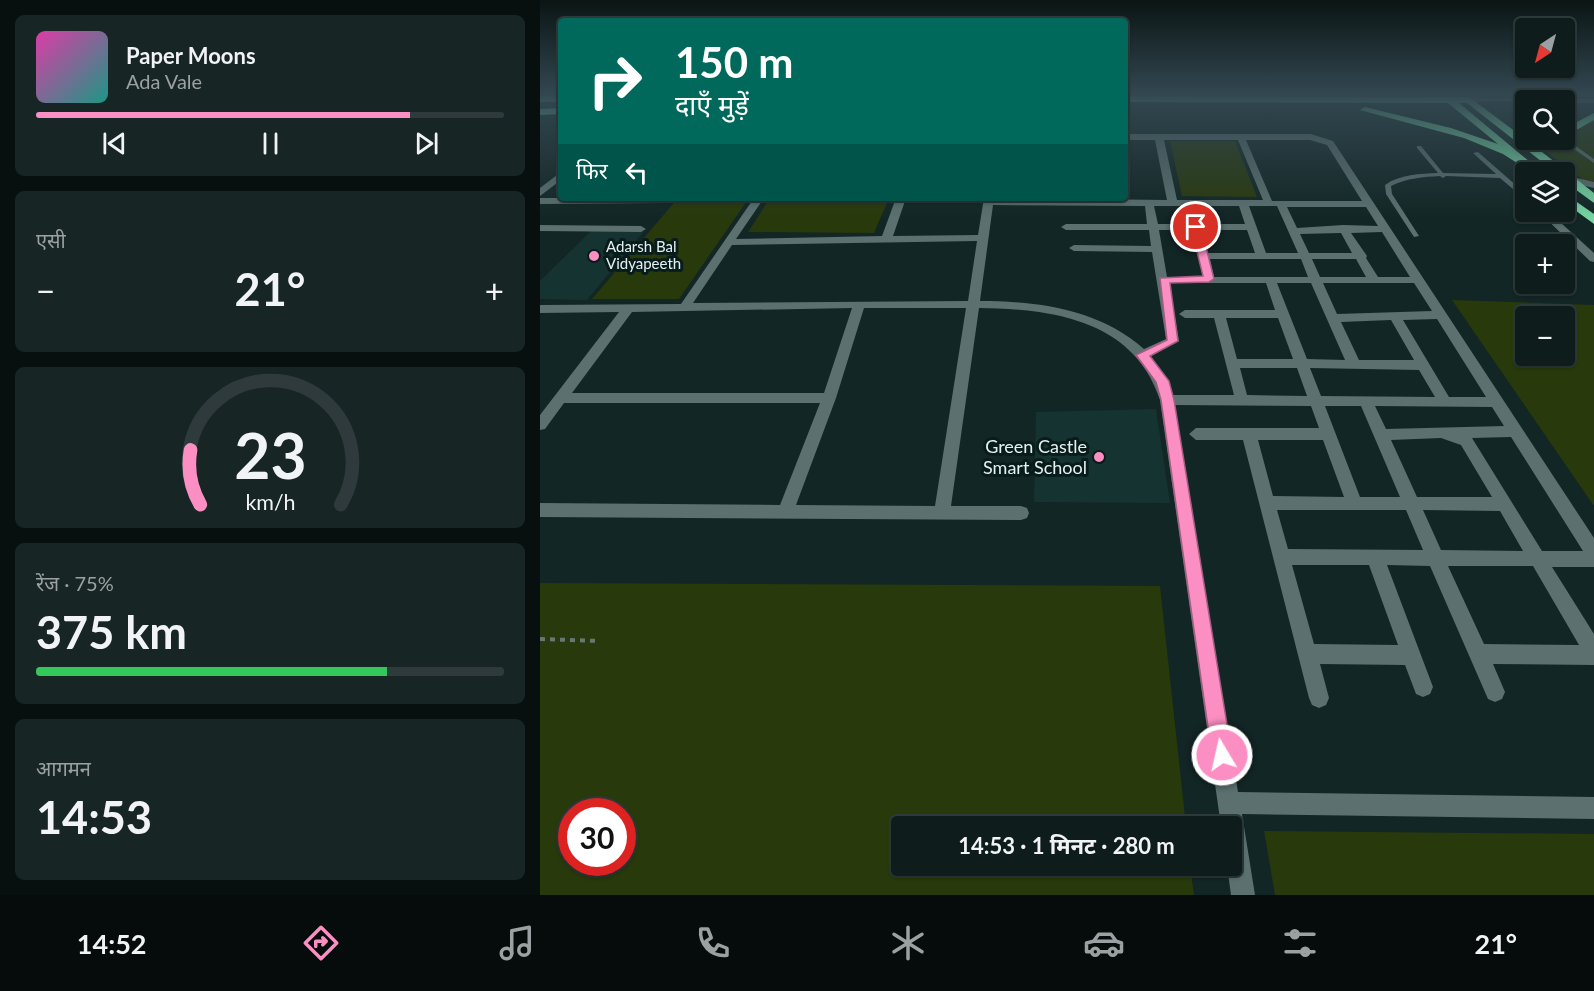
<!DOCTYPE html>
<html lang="hi">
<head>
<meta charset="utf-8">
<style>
  :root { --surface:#0e1c1c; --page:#172525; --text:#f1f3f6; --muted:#9ba1a3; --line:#2e3a3b; --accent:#fb8fc3 }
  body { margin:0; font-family:Lato,"Noto Sans Devanagari",sans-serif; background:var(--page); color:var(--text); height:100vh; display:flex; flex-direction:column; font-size:22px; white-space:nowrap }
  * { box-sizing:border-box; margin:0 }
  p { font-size:20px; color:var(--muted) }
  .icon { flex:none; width:33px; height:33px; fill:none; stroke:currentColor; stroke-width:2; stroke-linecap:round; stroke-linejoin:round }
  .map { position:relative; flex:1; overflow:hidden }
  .drawer { display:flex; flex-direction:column; gap:15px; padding:15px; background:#080f0f; width:540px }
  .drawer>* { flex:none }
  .banner { position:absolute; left:18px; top:18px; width:570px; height:183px; border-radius:6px; box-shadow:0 2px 4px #0004,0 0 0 2px var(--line); background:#00695c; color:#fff; overflow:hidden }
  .needle { width:39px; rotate:216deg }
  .controls { position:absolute; left:975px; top:18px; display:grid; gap:12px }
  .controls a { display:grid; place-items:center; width:60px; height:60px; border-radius:6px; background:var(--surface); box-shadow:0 2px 4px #0004,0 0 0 2px var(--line); font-size:30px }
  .speed { position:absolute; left:18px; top:798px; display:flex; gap:12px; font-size:30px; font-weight:700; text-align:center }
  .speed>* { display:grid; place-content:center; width:78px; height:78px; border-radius:50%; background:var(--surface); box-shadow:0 2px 4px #0004,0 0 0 2px var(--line); line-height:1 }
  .speed .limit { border:9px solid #d22; background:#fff; color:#111 }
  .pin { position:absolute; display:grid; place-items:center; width:51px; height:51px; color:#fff; margin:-26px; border:3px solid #fff; border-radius:50%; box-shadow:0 2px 6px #0007 }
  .me { position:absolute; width:66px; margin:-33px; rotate:351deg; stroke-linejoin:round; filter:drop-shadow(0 0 4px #0008) }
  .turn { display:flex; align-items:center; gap:21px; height:126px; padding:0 18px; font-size:27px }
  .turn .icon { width:78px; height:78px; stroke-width:2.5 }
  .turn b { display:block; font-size:42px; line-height:51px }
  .then { display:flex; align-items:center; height:57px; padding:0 18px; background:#0003; gap:12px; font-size:22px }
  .big { font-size:45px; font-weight:700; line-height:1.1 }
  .drawer .widget { flex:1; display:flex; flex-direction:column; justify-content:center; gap:9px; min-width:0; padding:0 21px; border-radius:9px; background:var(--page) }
  .drawer .dial { align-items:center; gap:0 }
  .dial svg { height:156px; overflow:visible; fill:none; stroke:var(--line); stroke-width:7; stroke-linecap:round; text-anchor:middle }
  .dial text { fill:var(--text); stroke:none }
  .song { display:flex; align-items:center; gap:18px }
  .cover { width:72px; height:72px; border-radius:9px; background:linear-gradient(135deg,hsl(320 70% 55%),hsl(170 70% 35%)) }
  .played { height:6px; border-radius:3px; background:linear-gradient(90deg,var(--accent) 80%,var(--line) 80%) }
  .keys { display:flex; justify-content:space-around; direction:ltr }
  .heat { display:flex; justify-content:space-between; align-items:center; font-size:33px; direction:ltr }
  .charge { height:9px; border-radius:4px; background:linear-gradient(90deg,#34c759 75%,var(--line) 0) }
  .trip { position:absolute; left:351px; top:816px; width:351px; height:60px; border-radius:6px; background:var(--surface); box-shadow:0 2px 4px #0004,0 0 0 2px var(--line); font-weight:700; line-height:60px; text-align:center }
  .tab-bar { display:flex; height:96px; justify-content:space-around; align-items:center; background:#060b0b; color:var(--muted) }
  .tab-bar .icon { width:42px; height:42px }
  .tab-bar .active { color:var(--accent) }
  .tab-bar b { font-size:27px; color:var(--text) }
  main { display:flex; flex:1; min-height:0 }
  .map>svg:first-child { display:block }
</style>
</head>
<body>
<main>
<section class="drawer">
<div class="widget">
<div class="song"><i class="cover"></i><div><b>Paper Moons</b><p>Ada Vale</p></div></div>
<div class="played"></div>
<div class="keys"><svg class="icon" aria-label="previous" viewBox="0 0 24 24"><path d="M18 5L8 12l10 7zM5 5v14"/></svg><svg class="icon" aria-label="pause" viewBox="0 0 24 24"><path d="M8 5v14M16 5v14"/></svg><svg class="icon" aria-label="next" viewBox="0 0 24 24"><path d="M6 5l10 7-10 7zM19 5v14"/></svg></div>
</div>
<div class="widget"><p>एसी</p>
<div class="heat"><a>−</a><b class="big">21°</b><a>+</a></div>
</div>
<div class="widget dial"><svg viewBox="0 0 100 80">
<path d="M14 69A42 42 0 1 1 86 69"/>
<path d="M14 69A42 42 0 0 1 9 41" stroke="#fb8fc3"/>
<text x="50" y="56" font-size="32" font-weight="700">23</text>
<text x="50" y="72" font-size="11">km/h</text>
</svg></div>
<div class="widget"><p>रेंज · 75%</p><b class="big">375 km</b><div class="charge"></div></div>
<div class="widget"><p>आगमन</p><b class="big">14:53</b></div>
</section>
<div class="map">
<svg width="1054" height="895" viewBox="0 0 1054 895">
  <rect width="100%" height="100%" fill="#122625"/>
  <path fill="#153331" d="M 51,231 L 104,231 L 47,300 L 0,299 L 0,281 Z
    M 616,409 L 630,503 L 494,502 L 496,412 Z"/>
  <path fill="#28390b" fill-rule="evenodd" d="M 1054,120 L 1054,188 L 991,140 L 1024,140 L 1025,121 Z
    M 630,141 L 695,141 L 717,197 L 642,196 Z
    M 138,198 L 209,198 L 139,299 L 52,299 Z
    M 230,198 L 349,198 L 334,233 L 208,232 Z
    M 912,300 L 1054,305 L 1054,506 ZM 1024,316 L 1024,356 L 986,356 L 986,316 Z
    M 0,583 L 620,586 L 646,826 L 362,826 L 362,866 L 650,866 L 654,895 L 0,895 ZM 32,812 L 82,812 L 82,862 L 32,862 Z
    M 724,831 L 1054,834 L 1054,895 L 735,895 Z"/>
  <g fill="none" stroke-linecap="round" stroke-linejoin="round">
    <path stroke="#667776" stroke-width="4" stroke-dasharray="5 5" stroke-linecap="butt" d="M 0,639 L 59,641"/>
    <path fill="#5b706f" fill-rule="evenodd" d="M 1026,139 L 1054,159 L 1054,163 L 1021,140 Z
      M 877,146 L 881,146 L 903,173 L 956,174 L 933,153 L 938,152 L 986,194 L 986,200 L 960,178 L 906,176 L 903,178 L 900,176 C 883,177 867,178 851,186 L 852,194 L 879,236 L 874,237 L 846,194 L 845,185 C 860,174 880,174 898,173 L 877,148 Z"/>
    <path fill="#5b706f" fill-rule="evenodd" d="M 928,94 L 937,94 L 943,100 L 936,102 Z
      M 585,134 L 771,134 L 793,141 L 1054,538 L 1054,567 L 1012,567 L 1054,634 L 1054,665 L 953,664 L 965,692 L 962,699 L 955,702 L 948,699 L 890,566 L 847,565 L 893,687 L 890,694 L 883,697 L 876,694 L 865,665 L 780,664 L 789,698 L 786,705 L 779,708 L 772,705 L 769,698 L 703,440 L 656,440 L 649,434 L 656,428 L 779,428 L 771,406 L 635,405 L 698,792 L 1054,797 L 1054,819 L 702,814 L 715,895 L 691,895 L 687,866 L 692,866 L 692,826 L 681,826 L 620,400 C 594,320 512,309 439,308 L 411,506 L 481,506 L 487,508 L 489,513 L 487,518 L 481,520 L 0,517 L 0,503 L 240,505 L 280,403 L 24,403 L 5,429 L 0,430 L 0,415 L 79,312 L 0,313 L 0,305 L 141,304 L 214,198 L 224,198 L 196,239 L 342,236 L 356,198 L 366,198 L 353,236 L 438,235 L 444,198 L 627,200 L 615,140 L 585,140 ZM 624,140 L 698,140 L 723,200 L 637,200 ZM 706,140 L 770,140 L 787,145 L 822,201 L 732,201 ZM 453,205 L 605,206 L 607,224 L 526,224 L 521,227 L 526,230 L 609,230 L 611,246 L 534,245 L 529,248 L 534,251 L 612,252 L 626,339 L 604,349 C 559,309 498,301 440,301 ZM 614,206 L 699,206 L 705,224 L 618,224 ZM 709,206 L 737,206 L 758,253 L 726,253 ZM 747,207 L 826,207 L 838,226 L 803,225 L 757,228 ZM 619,230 L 652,230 L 663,277 L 627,277 ZM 662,230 L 707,230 L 715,253 L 668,253 ZM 842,232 L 870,277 L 838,277 L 826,258 L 827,256 L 811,233 ZM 801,233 L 812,253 L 769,253 L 760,234 ZM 437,241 L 428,301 L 153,303 L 192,245 ZM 670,259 L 761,259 L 768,277 L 674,277 ZM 772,259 L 816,259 L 826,277 L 780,277 ZM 629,283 L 726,283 L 735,310 L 645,310 L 639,314 L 645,318 L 674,318 L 694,395 L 632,395 L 623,374 L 611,356 L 639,341 ZM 737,283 L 771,283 L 805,360 L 767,359 ZM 783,283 L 874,283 L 892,311 L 797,314 ZM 312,308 L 284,393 L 32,393 L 92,312 ZM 324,308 L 426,308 L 395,506 L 256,505 L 296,398 ZM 686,318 L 738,318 L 753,359 L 697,359 ZM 897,319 L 946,397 L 909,397 L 863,320 ZM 851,320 L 874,360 L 819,360 L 801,322 ZM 700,368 L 757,368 L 767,396 L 707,395 ZM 770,368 L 879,370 L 895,397 L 781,396 ZM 785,406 L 821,406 L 860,497 L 820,497 ZM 835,406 L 952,407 L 964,426 L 846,429 ZM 971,437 L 1043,551 L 1002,551 L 932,438 ZM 901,438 L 921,445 L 952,497 L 877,497 L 851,440 ZM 718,440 L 783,440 L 804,497 L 733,496 ZM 737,510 L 866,510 L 883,550 L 748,549 ZM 883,510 L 960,511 L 983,551 L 901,550 ZM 752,565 L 829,565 L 858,645 L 774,644 ZM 908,566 L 993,566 L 1039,645 L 944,644 Z
      M 21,172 L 21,180 L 0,196 L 0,188 Z
      M 0,198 L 128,198 L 129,200 L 124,203 L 0,204 Z
      M 0,225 L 101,226 L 106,229 L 101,232 L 0,231 Z"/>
    <path fill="#5b706f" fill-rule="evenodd" d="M 929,98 L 1054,99 L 1054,103 L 1024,103 L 1024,100 L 926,102 Z
      M 1028,176 L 1054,182 L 1054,188 L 1025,181 L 1024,177 Z
      M 999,212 L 1009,212 L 1054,253 L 1054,262 L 1050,261 Z"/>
    <path fill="#75d4a2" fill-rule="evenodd" d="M 0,96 L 21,96 L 21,102 L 0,102 Z
      M 585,96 L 929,97 L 996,147 L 1009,140 L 1021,140 L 1002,152 L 1054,193 L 1054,203 L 1024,181 L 1024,172 L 1015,172 L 927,103 L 919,103 L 1002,172 L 991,172 L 963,154 L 924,138 L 820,110 L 825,107 L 911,128 L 958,144 L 908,103 L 585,102 Z
      M 21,108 L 21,114 L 0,115 L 0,109 Z
      M 1054,113 L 1054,120 L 1024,137 L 1024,129 Z
      M 1024,193 L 1054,214 L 1054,224 L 1024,202 Z"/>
  </g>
  <linearGradient id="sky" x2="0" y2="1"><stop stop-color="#0a1514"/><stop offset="0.43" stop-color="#334751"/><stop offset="1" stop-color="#334751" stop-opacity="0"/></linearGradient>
  <rect width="1054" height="219" fill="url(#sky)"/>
  <path fill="#fb8fc3" stroke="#a35d7f" stroke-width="1.5" d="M 656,224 L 661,227 L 674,279 L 669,282 L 630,283 L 638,341 L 610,356 L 629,381 L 634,400 L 692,755 L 689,762 L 682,765 L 675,762 L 672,755 L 621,400 L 616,382 L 596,355 L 627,340 L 620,278 L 663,276 L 651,227 Z"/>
  <g fill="#fb8fc3" stroke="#091c1c" stroke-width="2">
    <circle cx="54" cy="256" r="6"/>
    <circle cx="559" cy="457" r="6"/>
  </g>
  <g text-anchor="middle" stroke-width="6" stroke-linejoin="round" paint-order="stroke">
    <g font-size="15" fill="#e5f1f0" stroke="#091c1c" text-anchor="start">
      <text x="66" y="252">Adarsh Bal<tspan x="66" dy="17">Vidyapeeth</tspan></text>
    </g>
    <g font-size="18" fill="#e5f1f0" stroke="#091c1c" text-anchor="end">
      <text x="547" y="453">Green Castle<tspan x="547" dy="21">Smart School</tspan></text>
    </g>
  </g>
</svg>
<div class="controls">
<a><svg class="needle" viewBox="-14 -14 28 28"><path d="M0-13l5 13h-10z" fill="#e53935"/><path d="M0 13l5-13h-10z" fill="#9ba1a3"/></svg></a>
<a><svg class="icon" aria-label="search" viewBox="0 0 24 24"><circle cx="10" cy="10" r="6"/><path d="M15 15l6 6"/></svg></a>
<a><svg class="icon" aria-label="layers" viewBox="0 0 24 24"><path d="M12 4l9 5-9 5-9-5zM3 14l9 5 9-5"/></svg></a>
<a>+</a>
<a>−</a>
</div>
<div class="speed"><div class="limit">30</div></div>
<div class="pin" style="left:656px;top:227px;background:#d93025"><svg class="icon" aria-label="arrive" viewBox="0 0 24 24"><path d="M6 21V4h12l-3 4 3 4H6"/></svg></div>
<svg class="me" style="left:682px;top:755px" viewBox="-20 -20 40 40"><circle r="17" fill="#fb8fc3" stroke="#fff" stroke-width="3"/><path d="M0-11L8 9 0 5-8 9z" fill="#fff"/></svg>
<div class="trip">14:53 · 1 मिनट · 280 m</div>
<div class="banner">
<div class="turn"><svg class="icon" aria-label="right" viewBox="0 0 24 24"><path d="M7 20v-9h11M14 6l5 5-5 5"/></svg><div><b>150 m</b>दाएँ मुड़ें</div></div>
<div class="then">फिर<svg class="icon" aria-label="left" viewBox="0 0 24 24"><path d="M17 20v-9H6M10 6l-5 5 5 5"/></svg></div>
</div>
</div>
</main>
<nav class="tab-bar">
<b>14:52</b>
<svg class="icon active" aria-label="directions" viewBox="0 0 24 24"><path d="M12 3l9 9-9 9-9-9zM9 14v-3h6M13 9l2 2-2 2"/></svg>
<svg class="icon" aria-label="music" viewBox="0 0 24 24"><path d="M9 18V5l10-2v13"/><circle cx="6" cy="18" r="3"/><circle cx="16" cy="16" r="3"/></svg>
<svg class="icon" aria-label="phone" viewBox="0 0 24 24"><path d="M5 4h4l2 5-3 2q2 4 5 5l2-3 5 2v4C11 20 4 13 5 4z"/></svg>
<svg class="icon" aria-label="climate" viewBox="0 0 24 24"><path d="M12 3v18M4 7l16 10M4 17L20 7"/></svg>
<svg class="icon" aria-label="car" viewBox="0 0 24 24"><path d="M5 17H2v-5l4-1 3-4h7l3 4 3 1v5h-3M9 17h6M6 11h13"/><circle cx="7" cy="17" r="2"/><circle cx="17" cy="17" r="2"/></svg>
<svg class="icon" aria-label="filters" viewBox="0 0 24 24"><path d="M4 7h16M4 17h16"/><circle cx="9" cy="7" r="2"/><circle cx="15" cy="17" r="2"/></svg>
<b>21°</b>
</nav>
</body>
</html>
